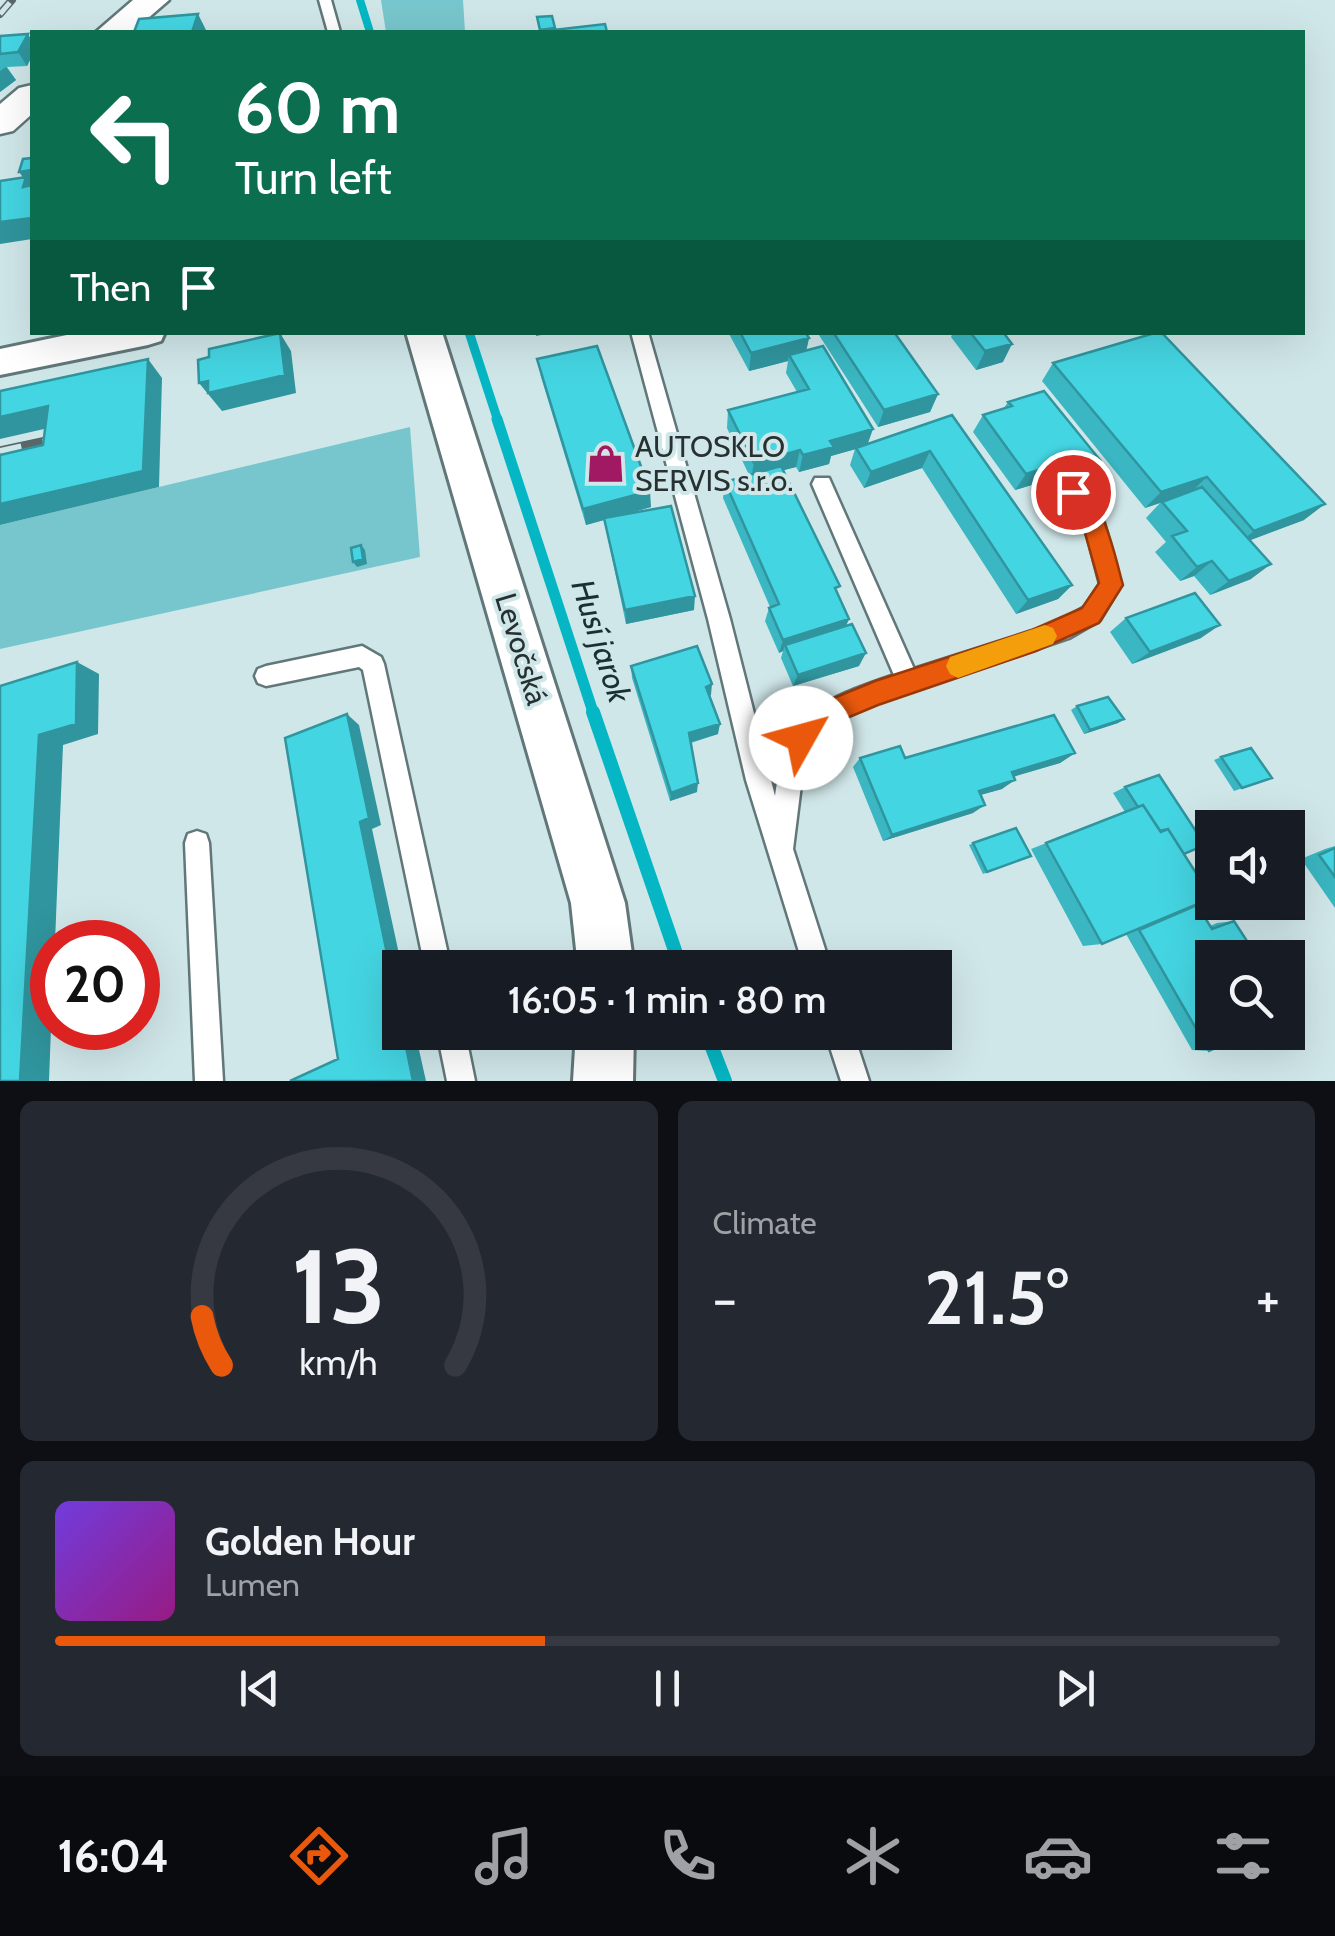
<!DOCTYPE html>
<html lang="en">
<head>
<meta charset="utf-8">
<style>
  :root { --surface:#171b24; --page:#242831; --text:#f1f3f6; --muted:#9ea1a6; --line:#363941; --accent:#ea580c }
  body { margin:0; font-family:Cabin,sans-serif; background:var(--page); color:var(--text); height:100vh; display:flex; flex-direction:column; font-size:38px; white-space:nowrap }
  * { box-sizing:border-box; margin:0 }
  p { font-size:32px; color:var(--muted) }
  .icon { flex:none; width:55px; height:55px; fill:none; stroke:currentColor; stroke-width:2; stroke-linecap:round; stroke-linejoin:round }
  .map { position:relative; height:1081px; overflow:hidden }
  .sheet { display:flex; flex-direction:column; gap:20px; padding:20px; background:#0d0f14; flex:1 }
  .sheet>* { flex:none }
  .top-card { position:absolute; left:30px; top:30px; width:1275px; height:305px; border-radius:0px; box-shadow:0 10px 40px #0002; background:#0b6e4f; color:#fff; overflow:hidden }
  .fabs { position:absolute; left:1195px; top:810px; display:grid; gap:20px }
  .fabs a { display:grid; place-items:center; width:110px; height:110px; border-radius:0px; background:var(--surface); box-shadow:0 10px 40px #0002; font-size:50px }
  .speed { position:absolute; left:30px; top:920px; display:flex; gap:20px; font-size:50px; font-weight:700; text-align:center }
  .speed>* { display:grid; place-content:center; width:130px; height:130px; border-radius:50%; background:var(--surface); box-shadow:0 10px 40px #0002; line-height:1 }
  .speed .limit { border:15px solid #d22; background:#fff; color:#111 }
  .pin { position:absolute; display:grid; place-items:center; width:85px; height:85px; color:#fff; margin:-42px; border:5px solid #fff; border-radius:50%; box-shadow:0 2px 10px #0007 }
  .me { position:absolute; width:110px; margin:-55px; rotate:52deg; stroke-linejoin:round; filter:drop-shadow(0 0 8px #0008) }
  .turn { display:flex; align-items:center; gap:35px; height:210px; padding:0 40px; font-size:45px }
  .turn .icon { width:130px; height:130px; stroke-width:2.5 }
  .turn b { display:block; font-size:70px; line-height:85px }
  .then { display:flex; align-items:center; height:95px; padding:0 40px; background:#0003; gap:20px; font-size:38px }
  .big { font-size:75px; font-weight:600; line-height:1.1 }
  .sheet .card { flex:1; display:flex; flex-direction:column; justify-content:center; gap:15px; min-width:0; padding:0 35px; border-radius:15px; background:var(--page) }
  .sheet .dial { align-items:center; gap:0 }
  .dial svg { height:260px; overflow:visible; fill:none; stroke:var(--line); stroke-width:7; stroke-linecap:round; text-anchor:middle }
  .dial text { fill:var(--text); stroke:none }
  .song { display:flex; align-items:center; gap:30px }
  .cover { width:120px; height:120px; border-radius:15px; background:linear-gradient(135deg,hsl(260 70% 55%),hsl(310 70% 35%)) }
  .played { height:10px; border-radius:5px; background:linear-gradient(90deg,var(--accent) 40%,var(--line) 40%) }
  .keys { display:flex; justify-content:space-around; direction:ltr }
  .heat { display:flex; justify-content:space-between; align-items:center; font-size:55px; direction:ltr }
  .sheet .tiles { flex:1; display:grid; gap:20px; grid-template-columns:1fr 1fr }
  .card:last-child { grid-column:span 2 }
  .trip { position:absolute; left:382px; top:950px; width:570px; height:100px; border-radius:0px; background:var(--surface); box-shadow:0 10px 40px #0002; font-weight:600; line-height:100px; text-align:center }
  .menu { display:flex; height:160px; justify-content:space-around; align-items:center; background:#090b0e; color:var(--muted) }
  .menu .icon { width:70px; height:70px }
  .menu .active { color:var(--accent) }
  .menu b { font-size:45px; color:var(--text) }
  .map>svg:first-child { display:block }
</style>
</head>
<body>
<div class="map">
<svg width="1335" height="1081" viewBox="0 0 1335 1081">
  <rect width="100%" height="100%" fill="#d0e7e9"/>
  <path fill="#78c6cd" d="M 381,0 L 463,0 L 465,32 L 386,32 Z
    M 410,427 L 420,557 L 0,649 L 0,525 Z"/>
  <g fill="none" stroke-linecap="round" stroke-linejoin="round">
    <path stroke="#05b7c4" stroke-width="8" d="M 360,0 L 370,32"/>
    <path stroke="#05b7c4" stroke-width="9" d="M 469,332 L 498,421"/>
    <path stroke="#05b7c4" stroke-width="11" d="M 497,419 L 594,715"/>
    <path stroke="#05b7c4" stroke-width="14" d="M 593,712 L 681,968
      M 706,1032 L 725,1081"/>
    <defs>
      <path id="lane" d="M 319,0 L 331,0 L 340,32 L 328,32 Z
        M 631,332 L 648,332 L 730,619 L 775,796 C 786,713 821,700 894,675 L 812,484 L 815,478 L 829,478 L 914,669 L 1054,624 L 1085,607 L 1100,584 L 1085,526 L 1063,492 L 1066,486 L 1080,486 L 1104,523 L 1121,585 L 1100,620 L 1069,638 L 857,710 L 827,728 L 809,747 L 802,777 L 793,849 L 831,968 L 804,968 L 746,780 L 708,619 Z
        M 362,646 L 381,657 L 384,664 L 451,968 L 425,968 L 363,670 L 359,667 L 266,686 L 258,683 L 255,676 L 258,669 L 266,666 Z
        M 197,831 L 206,834 L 209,843 L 223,1081 L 195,1081 L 185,843 L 188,834 Z
        M 437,1032 L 465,1032 L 475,1081 L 447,1081 Z
        M 825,1032 L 853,1032 L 869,1081 L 841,1081 Z"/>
      <path id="street" d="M 81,332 L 165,332 L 161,341 L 148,345 L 0,375 L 0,349 Z
        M 406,332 L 442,332 L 625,903 L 634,968 L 578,968 L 571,903 Z
        M 576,1032 L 634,1032 L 633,1081 L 573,1081 Z"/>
      <path id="secondary" d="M 133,0 L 169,0 L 132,32 L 96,32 Z
        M 32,85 L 32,114 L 13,131 L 0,134 L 0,104 L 19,88 Z"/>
    </defs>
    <use href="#lane" stroke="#627779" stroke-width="5"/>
    <use href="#street" stroke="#627779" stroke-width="6"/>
    <use href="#secondary" stroke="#627779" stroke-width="5"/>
    <use href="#lane" fill="#fff" fill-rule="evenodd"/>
    <use href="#street" fill="#fff" fill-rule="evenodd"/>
    <use href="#secondary" fill="#fff" fill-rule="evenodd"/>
    <defs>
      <path id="rail-far1" d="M 0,14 L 12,0"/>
      <path id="rail" d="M 0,452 L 65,438"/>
    </defs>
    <use href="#rail-far1" stroke="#596768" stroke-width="8"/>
    <use href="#rail" stroke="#596768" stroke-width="11"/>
    <use href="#rail-far1" stroke="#d0e7e9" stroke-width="5" stroke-dasharray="15" stroke-linecap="butt"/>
    <use href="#rail" stroke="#d0e7e9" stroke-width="8" stroke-dasharray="22" stroke-linecap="butt"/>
  </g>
  <path fill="#3ab7c2" d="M 0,36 L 32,41 L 32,56 L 27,66 L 7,67 L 16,80 L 0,92 Z
    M 728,332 L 805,332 L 809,338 L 806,350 L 868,444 L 952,415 L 1072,585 L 1058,599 L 1016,614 L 922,468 L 864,488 L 850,465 L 855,449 L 831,456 L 829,464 L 799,472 L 796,467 L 783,470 L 849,619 L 846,626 L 859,666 L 793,686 L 781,658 L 783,651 L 779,653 L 765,621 L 769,608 L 770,607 L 723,498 L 725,482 L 749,475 L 727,428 L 728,410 L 797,392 L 786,373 L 788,361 L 749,371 Z
    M 817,332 L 894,332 L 938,394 L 930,412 L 878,427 Z
    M 953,332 L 1003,332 L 1003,362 L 976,370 L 951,337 Z
    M 537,359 L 651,507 L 627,514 L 694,610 L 626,624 L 604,520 L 586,525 L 541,377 Z
    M 1053,363 L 1304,520 L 1250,540 L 1251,579 L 1210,595 L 1194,576 L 1180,581 L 1155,552 L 1166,542 L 1146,518 L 1160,503 L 1145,508 L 1042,381 Z
    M 1008,402 L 1100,460 L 1087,476 L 1051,489 L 1045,481 L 1015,490 L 973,432 L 983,415 L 1004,408 Z
    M 1126,618 L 1201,638 L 1132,664 L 1110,632 Z
    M 631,666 L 711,695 L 709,696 L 718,734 L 691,743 L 697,792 L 670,801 L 632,678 Z
    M 1077,706 L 1124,719 L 1118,723 L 1084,734 L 1071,710 Z
    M 1075,753 L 1060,763 L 1014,776 L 1002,789 L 980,795 L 973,813 L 883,841 L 853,767 L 860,758 L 905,758 Z
    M 1221,757 L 1272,778 L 1234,791 L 1214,760 Z
    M 1125,787 L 1184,854 L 1192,906 L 1210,926 L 1217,923 L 1234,921 L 1209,1051 L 1192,1050 L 1126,934 L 1102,944 L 1083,946 L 1031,849 L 1125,812 L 1113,793 Z
    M 973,843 L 1031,856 L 983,874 L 969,845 Z
    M 1335,846 L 1335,908 L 1301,859 L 1325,849 Z"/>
  <path fill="#30959e" d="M 198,14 L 207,32 L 192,32 Z
    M 28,34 L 32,41 L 32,56 L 27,66 L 18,52 Z
    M 6,67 L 16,80 L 0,92 L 0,71 Z
    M 32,170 L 32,199 L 23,187 L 25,180 L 19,172 Z
    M 32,218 L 32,239 L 0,244 L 0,222 Z
    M 536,332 L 557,332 L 536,336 Z
    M 280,333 L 291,351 L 296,393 L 222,411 L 199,383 Z
    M 809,338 L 805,357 L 789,355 L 788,361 L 749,371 L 751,353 Z
    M 1012,344 L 1003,362 L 976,370 L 985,351 Z
    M 148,359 L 162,378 L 159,487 L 0,525 L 0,504 Z
    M 938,394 L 930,412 L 878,427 L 884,410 Z
    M 48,406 L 66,424 L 0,439 L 0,417 Z
    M 873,429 L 867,446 L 831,456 L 829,464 L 799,472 L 803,455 L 830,441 Z
    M 800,450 L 796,467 L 751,479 L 754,463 Z
    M 930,451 L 922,468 L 864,488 L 871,472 Z
    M 1100,460 L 1087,476 L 1051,489 L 1063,472 Z
    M 1057,464 L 1045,481 L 1015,490 L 1026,474 Z
    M 1207,477 L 1190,493 L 1145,508 L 1161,492 Z
    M 650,491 L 651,507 L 586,525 L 583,509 Z
    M 1325,504 L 1304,520 L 1235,546 L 1254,531 Z
    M 361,545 L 365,550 L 367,564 L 357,567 L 353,562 Z
    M 1212,561 L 1194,576 L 1180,581 L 1197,567 Z
    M 1271,564 L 1251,579 L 1210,595 L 1229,581 Z
    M 1072,585 L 1058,599 L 1016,614 L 1028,600 Z
    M 695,596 L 694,610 L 626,624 L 625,610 Z
    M 849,619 L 843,632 L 785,645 L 783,651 L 779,653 L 783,640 Z
    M 1220,625 L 1201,638 L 1132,664 L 1150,652 Z
    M 866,653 L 859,666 L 793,686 L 798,675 Z
    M 77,662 L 99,674 L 98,734 L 63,745 L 55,942 L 52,942 L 52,1002 L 49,1081 L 20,1081 L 39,735 Z
    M 712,684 L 711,695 L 704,698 L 706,687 Z
    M 347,714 L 359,725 L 381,825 L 372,829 L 402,968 L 400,968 L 400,1017 L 360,822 Z
    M 1124,719 L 1118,723 L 1084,734 L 1090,730 Z
    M 720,724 L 718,734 L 688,743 L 689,733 Z
    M 1075,753 L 1060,763 L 999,781 L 1012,772 Z
    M 1015,780 L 1002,789 L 966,799 L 979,791 Z
    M 698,783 L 697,792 L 670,801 L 671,793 Z
    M 985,805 L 973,813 L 883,841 L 892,835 Z
    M 403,1032 L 415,1032 L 426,1081 L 413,1081 Z"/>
  <path fill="#44d5e2" stroke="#30959e" stroke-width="2.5" d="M 198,14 L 192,32 L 134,32 L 139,19 Z
    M 552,16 L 555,28 L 540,30 L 537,17 Z
    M 605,24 L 607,32 L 536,32 Z
    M 28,34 L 18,52 L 0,54 L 0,36 Z
    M 32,158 L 32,170 L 19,172 L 23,159 Z
    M 26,177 L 23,187 L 32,185 L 32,218 L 0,222 L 0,181 Z
    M 740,332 L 805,332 L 809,338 L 751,353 Z
    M 833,332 L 894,332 L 938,394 L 884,410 Z
    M 970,332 L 1003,332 L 1012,344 L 985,351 Z
    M 1158,332 L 1161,332 L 1325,504 L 1254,531 L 1207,477 L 1161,492 L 1053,363 Z
    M 280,333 L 285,375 L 208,393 L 208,381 L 199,383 L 198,360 L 209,357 L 209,349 Z
    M 597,346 L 650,491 L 583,509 L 537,359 Z
    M 823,346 L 873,429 L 830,441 L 834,447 L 803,455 L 800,450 L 754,463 L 728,410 L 809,389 L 789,355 Z
    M 148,359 L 143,471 L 0,504 L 0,455 L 43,445 L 48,406 L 0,417 L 0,391 Z
    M 1044,391 L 1100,460 L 1063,472 L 1057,464 L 1026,474 L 983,415 L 1012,406 L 1008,402 Z
    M 952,415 L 1072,585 L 1028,600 L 930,451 L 871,472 L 856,448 Z
    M 781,466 L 840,586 L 835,588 L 849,619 L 783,640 L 769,608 L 779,604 L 725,482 Z
    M 1202,487 L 1271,564 L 1229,581 L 1212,561 L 1197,567 L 1172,536 L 1187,531 L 1162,502 Z
    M 671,506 L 695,596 L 625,610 L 604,518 Z
    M 361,545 L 363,559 L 353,562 L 351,548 Z
    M 1195,593 L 1220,625 L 1150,652 L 1126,618 Z
    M 852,624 L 866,653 L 798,675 L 785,645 Z
    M 697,646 L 712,684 L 706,687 L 720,724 L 689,733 L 698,783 L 671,793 L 631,666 Z
    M 77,662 L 76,724 L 39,735 L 20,1081 L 0,1081 L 0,686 Z
    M 1108,697 L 1124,719 L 1090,730 L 1077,706 Z
    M 347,714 L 369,818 L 360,822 L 400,1017 L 400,1032 L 403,1032 L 413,1081 L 290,1081 L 338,1059 L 285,738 Z
    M 1054,715 L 1075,753 L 1012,772 L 1015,780 L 979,791 L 985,805 L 892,835 L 860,758 L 900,746 L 905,758 Z
    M 1251,748 L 1272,778 L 1242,788 L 1221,757 Z
    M 1159,775 L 1205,845 L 1184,854 L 1168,829 L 1160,831 L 1143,805 L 1138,807 L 1125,787 Z
    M 1143,805 L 1161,832 L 1168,829 L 1212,898 L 1102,944 L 1046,843 Z
    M 1016,828 L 1031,856 L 987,872 L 973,843 Z
    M 1335,848 L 1335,877 L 1319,855 Z
    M 1197,905 L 1212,929 L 1234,921 L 1258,958 L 1212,958 L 1212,1032 L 1250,1032 L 1209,1051 L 1139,930 Z"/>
  <path fill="#ea580c" stroke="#983908" stroke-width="2.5" d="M 1073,482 C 1103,493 1115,557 1123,585 L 1099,623 L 1036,651 L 878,705 L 830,725 L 810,748 L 801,752 L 791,748 L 788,738 L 812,707 L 875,681 L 1032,630 L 1082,608 L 1099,583 L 1083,526 L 1062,492 Z"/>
  <path fill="#f59e0b" d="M 1045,625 L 1053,628 L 1057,636 L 1053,644 L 958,678 L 950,674 L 946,666 L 950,657 Z"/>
  <defs>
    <symbol id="shop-bare" viewBox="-9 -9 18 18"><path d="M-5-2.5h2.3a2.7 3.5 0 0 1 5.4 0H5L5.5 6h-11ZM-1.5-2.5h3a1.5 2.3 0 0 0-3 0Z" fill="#a11863" stroke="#d0e7e9" stroke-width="2.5" paint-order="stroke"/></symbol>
  </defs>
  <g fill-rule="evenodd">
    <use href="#shop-bare" x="578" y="436" width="55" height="55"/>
  </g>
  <g text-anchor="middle" stroke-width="8" stroke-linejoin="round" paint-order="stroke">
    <g font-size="30" fill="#283132" stroke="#d0e7e9" text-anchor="start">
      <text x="635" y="457">AUTOSKLO<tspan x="635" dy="34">SERVIS s.r.o.</tspan></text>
    </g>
    <g font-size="30" fill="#283132" stroke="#d0e7e9">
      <text transform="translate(521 649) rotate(73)" y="10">Levočská</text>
    </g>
    <g font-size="32" font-style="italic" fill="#183032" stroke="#d0e7e9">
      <text transform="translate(601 641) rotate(72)" y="11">Husí jarok</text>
    </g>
  </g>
</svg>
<div class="fabs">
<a><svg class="icon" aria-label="sound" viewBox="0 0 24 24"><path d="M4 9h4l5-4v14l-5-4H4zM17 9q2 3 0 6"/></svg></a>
<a><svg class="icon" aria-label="search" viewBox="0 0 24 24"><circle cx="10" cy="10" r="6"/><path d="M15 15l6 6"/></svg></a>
</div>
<div class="speed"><div class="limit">20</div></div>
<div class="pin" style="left:1073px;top:492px;background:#d93025"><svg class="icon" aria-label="arrive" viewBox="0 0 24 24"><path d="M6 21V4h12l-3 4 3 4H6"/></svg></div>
<svg class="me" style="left:801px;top:738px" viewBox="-20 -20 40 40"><circle r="19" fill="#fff"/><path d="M0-13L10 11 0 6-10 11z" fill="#ea580c"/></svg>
<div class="trip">16:05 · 1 min · 80 m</div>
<div class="top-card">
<div class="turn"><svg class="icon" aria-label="left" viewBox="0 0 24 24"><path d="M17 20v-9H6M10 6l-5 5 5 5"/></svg><div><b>60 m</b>Turn left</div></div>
<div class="then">Then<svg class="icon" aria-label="arrive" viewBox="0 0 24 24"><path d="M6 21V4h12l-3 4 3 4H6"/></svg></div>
</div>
</div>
<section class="sheet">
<div class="tiles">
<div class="card dial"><svg viewBox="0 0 100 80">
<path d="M14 69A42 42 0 1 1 86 69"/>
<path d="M14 69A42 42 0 0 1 8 54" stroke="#ea580c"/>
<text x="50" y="56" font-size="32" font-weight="700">13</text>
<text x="50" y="72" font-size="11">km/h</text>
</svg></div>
<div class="card"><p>Climate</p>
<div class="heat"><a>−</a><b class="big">21.5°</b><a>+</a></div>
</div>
<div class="card">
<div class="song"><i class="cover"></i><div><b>Golden Hour</b><p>Lumen</p></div></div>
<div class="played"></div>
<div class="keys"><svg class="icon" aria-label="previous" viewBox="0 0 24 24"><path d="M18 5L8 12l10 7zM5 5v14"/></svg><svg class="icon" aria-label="pause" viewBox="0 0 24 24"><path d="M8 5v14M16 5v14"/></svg><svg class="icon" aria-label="next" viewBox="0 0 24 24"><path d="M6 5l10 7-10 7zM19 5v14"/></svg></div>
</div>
</div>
</section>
<nav class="menu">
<b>16:04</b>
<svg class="icon active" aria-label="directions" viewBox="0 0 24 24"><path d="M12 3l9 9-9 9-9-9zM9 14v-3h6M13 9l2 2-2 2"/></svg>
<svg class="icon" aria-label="music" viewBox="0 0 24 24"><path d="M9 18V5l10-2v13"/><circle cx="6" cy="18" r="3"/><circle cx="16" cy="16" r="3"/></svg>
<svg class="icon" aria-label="phone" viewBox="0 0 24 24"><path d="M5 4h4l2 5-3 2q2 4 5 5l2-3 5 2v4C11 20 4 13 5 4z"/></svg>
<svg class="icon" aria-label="climate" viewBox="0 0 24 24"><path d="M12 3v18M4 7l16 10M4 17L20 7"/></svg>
<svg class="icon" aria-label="car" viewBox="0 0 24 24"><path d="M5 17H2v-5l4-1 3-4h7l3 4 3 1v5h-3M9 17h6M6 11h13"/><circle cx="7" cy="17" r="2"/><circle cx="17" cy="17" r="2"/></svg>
<svg class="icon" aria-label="filters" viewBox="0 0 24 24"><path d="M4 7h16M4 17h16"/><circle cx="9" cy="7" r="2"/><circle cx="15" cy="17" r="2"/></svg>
</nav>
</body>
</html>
